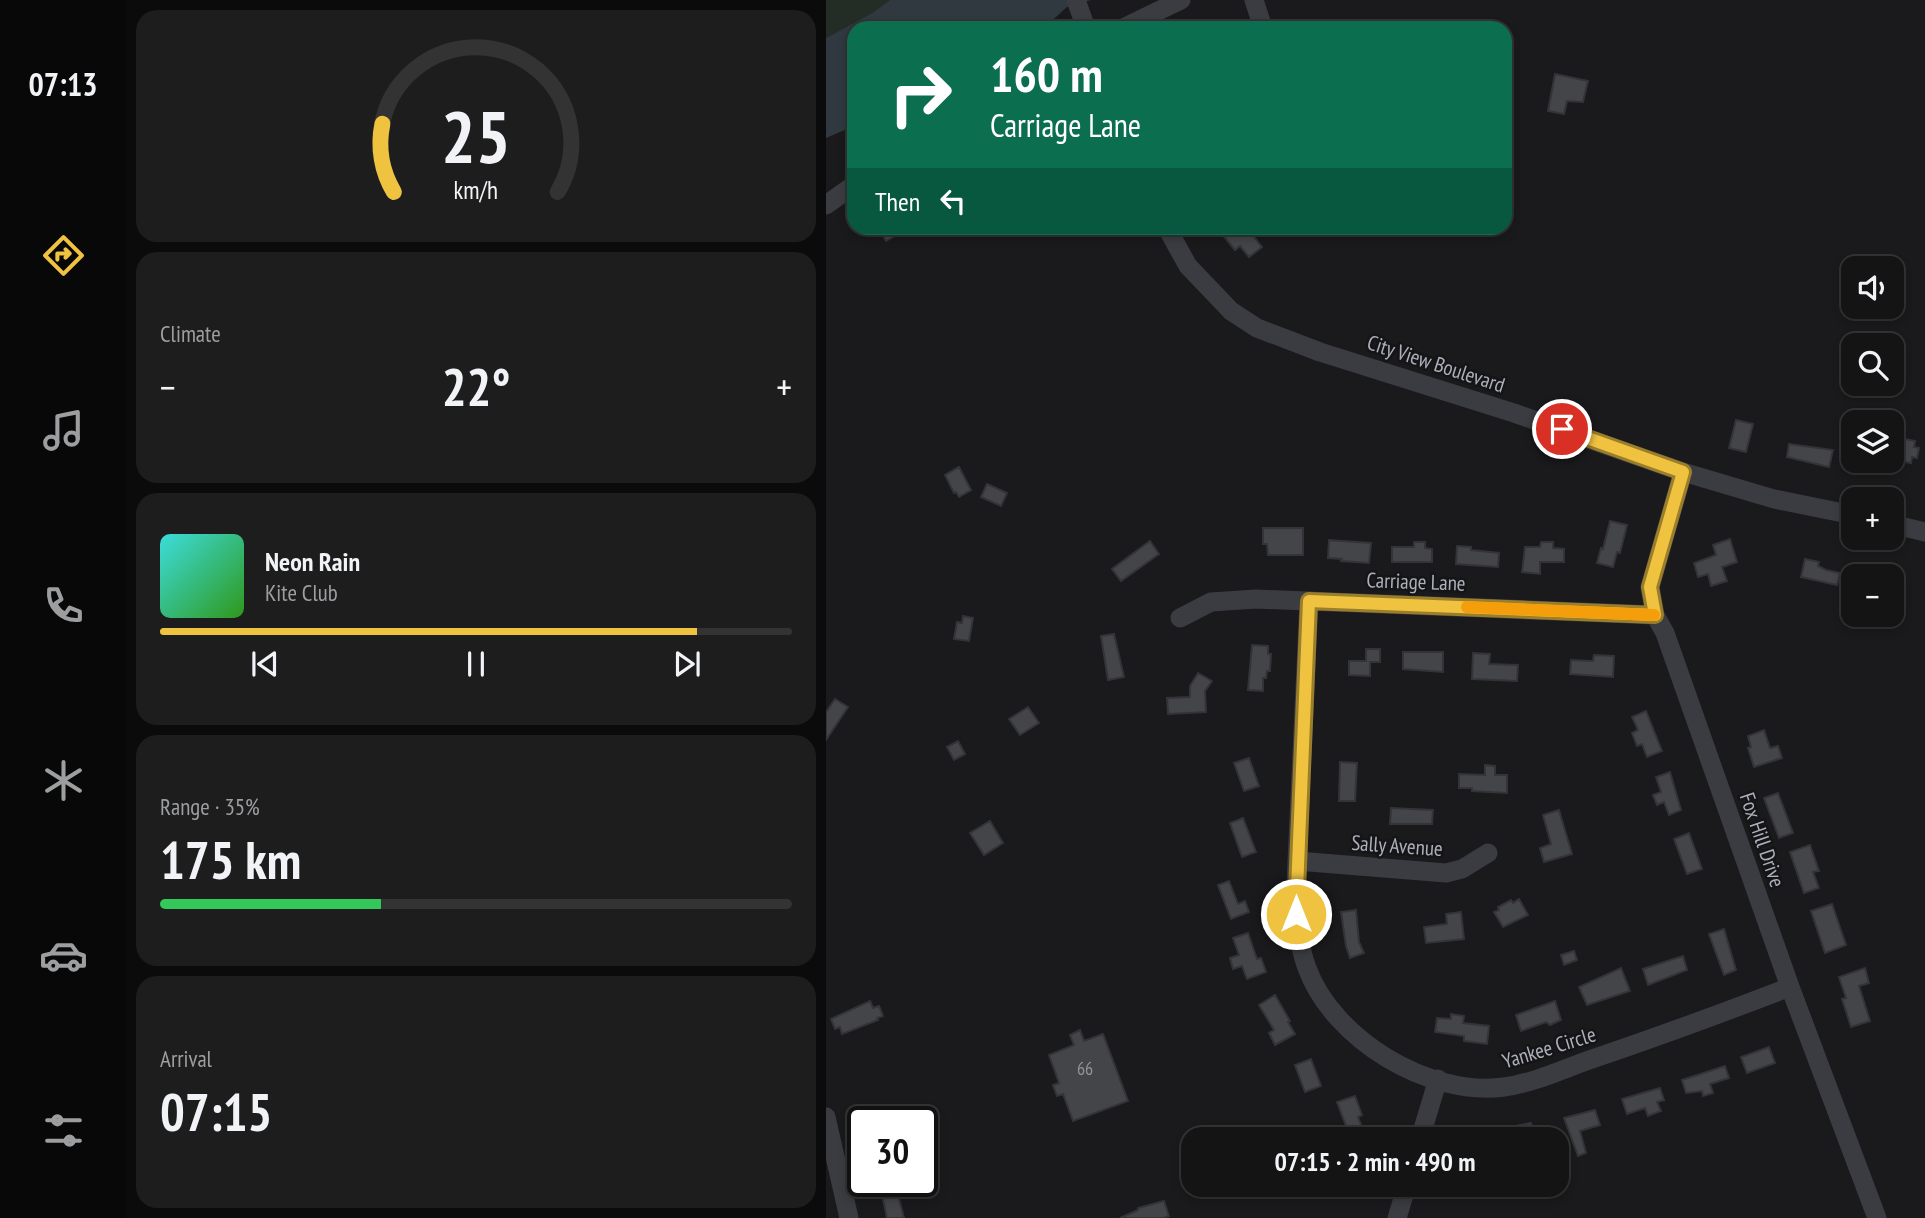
<!DOCTYPE html>
<html lang="en">
<head>
<meta charset="utf-8">
<style>
  :root { --surface:#141415; --page:#1d1d1e; --text:#f1f3f6; --muted:#9d9ea0; --line:#333334; --accent:#efc240 }
  body { margin:0; font-family:"PT Sans Narrow",sans-serif; background:var(--page); color:var(--text); height:100vh; display:flex; flex-direction:column; font-size:26px; white-space:nowrap }
  * { box-sizing:border-box; margin:0 }
  p { font-size:23px; color:var(--muted) }
  .icon { flex:none; width:38px; height:38px; fill:none; stroke:currentColor; stroke-width:2; stroke-linecap:round; stroke-linejoin:round }
  .map { position:relative; flex:1; overflow:hidden }
  .sheet { display:flex; flex-direction:column; gap:10px; padding:10px; background:#0b0b0c; width:700px }
  .sheet>* { flex:none }
  .hud { position:absolute; left:21px; top:21px; width:665px; height:214px; border-radius:21px; box-shadow:0 4px 10px #0003,0 0 0 2px var(--line); background:#0b6e4f; color:#fff; overflow:hidden }
  .controls { position:absolute; left:1015px; top:256px; display:grid; gap:14px }
  .controls a { display:grid; place-items:center; width:63px; height:63px; border-radius:14px; background:var(--surface); box-shadow:0 4px 10px #0003,0 0 0 2px var(--line); font-size:35px }
  .speed { position:absolute; left:21px; top:1106px; display:flex; gap:14px; font-size:35px; font-weight:700; text-align:center }
  .speed>* { display:grid; place-content:center; width:91px; height:91px; border-radius:50%; background:var(--surface); box-shadow:0 4px 10px #0003,0 0 0 2px var(--line); line-height:1 }
  .speed .limit { border:4px solid #111; border-radius:10px; background:#fff; color:#111 }
  .pin { position:absolute; display:grid; place-items:center; width:60px; height:60px; color:#fff; margin:-30px; border:4px solid #fff; border-radius:50%; box-shadow:0 2px 7px #0007 }
  .me { position:absolute; width:77px; margin:-38px; rotate:0deg; stroke-linejoin:round; filter:drop-shadow(0 0 5px #0008) }
  .turn { display:flex; align-items:center; gap:24px; height:147px; padding:0 28px; font-size:32px }
  .turn .icon { width:91px; height:91px; stroke-width:2.5 }
  .turn b { display:block; font-size:49px; line-height:60px }
  .then { display:flex; align-items:center; height:66px; padding:0 28px; background:#0003; gap:14px; font-size:26px }
  .big { font-size:52px; font-weight:600; line-height:1.1 }
  .sheet .tile { flex:1; display:flex; flex-direction:column; justify-content:center; gap:10px; min-width:0; padding:0 24px; border-radius:21px; background:var(--page) }
  .sheet .dial { align-items:center; gap:0 }
  .dial svg { height:182px; overflow:visible; fill:none; stroke:var(--line); stroke-width:7; stroke-linecap:round; text-anchor:middle }
  .dial text { fill:var(--text); stroke:none }
  .song { display:flex; align-items:center; gap:21px }
  .cover { width:84px; height:84px; border-radius:10px; background:linear-gradient(135deg,hsl(180 70% 55%),hsl(110 70% 35%)) }
  .played { height:7px; border-radius:4px; background:linear-gradient(90deg,var(--accent) 85%,var(--line) 85%) }
  .keys { display:flex; justify-content:space-around; direction:ltr }
  .heat { display:flex; justify-content:space-between; align-items:center; font-size:38px; direction:ltr }
  .charge { height:10px; border-radius:5px; background:linear-gradient(90deg,#34c759 35%,var(--line) 0) }
  .trip { position:absolute; left:355px; top:1127px; width:388px; height:70px; border-radius:21px; background:var(--surface); box-shadow:0 4px 10px #0003,0 0 0 2px var(--line); font-weight:600; line-height:70px; text-align:center }
  main { display:flex; flex:1; min-height:0 }
  .tab-bar { display:flex; flex-direction:column; width:126px; justify-content:space-around; align-items:center; background:#080808; color:var(--muted) }
  .tab-bar .icon { width:49px; height:49px }
  .tab-bar .current { color:var(--accent) }
  .tab-bar b { font-size:32px; color:var(--text) }
  .map>svg:first-child { display:block }
</style>
</head>
<body>
<main>
<nav class="tab-bar">
<b>07:13</b>
<svg class="icon current" aria-label="directions" viewBox="0 0 24 24"><path d="M12 3l9 9-9 9-9-9zM9 14v-3h6M13 9l2 2-2 2"/></svg>
<svg class="icon" aria-label="music" viewBox="0 0 24 24"><path d="M9 18V5l10-2v13"/><circle cx="6" cy="18" r="3"/><circle cx="16" cy="16" r="3"/></svg>
<svg class="icon" aria-label="phone" viewBox="0 0 24 24"><path d="M5 4h4l2 5-3 2q2 4 5 5l2-3 5 2v4C11 20 4 13 5 4z"/></svg>
<svg class="icon" aria-label="climate" viewBox="0 0 24 24"><path d="M12 3v18M4 7l16 10M4 17L20 7"/></svg>
<svg class="icon" aria-label="car" viewBox="0 0 24 24"><path d="M5 17H2v-5l4-1 3-4h7l3 4 3 1v5h-3M9 17h6M6 11h13"/><circle cx="7" cy="17" r="2"/><circle cx="17" cy="17" r="2"/></svg>
<svg class="icon" aria-label="filters" viewBox="0 0 24 24"><path d="M4 7h16M4 17h16"/><circle cx="9" cy="7" r="2"/><circle cx="15" cy="17" r="2"/></svg>
</nav>
<section class="sheet">
<div class="tile dial"><svg viewBox="0 0 100 80">
<path d="M14 69A42 42 0 1 1 86 69"/>
<path d="M14 69A42 42 0 0 1 9 39" stroke="#efc240"/>
<text x="50" y="56" font-size="32" font-weight="700">25</text>
<text x="50" y="72" font-size="11">km/h</text>
</svg></div>
<div class="tile"><p>Climate</p>
<div class="heat"><a>−</a><b class="big">22°</b><a>+</a></div>
</div>
<div class="tile">
<div class="song"><i class="cover"></i><div><b>Neon Rain</b><p>Kite Club</p></div></div>
<div class="played"></div>
<div class="keys"><svg class="icon" aria-label="previous" viewBox="0 0 24 24"><path d="M18 5L8 12l10 7zM5 5v14"/></svg><svg class="icon" aria-label="pause" viewBox="0 0 24 24"><path d="M8 5v14M16 5v14"/></svg><svg class="icon" aria-label="next" viewBox="0 0 24 24"><path d="M6 5l10 7-10 7zM19 5v14"/></svg></div>
</div>
<div class="tile"><p>Range · 35%</p><b class="big">175 km</b><div class="charge"></div></div>
<div class="tile"><p>Arrival</p><b class="big">07:15</b></div>
</section>
<div class="map">
<svg width="1099" height="1218" viewBox="0 0 1099 1218">
  <rect width="100%" height="100%" fill="#1a1a1c"/>
  <path fill="#242c26" d="M 0,0 L 64,0 L 49,12 L 0,38 Z"/>
  <path fill="#303840" d="M 64,0 L 265,0 L 241,7 L 218,28 L 28,28 L 28,126 L 0,138 L 0,38 L 48,12 Z"/>
  <path fill="#444549" stroke="#343438" stroke-width="2" d="M 729,74 L 762,81 L 757,102 L 741,101 L 738,114 L 722,111 Z
    M 53,228 L 83,228 L 60,241 Z
    M 391,228 L 421,228 L 436,247 L 423,257 L 414,246 L 409,250 Z
    M 910,420 L 927,424 L 920,452 L 903,448 Z
    M 1074,438 L 1089,441 L 1088,447 L 1093,448 L 1091,458 L 1086,457 L 1085,463 L 1069,460 L 1070,457 L 1066,456 L 1066,441 L 1073,442 Z
    M 963,444 L 1007,450 L 1003,467 L 961,457 Z
    M 133,467 L 145,490 L 133,497 L 130,492 L 128,493 L 119,475 Z
    M 161,484 L 181,493 L 175,506 L 155,497 Z
    M 784,521 L 801,525 L 794,553 L 791,552 L 787,567 L 771,563 L 775,548 L 777,549 Z
    M 437,528 L 477,528 L 477,555 L 442,555 L 441,544 L 437,544 Z
    M 904,539 L 911,562 L 896,567 L 901,581 L 885,586 L 882,574 L 872,577 L 868,563 L 890,555 L 887,545 Z
    M 503,540 L 545,543 L 543,563 L 515,561 L 516,559 L 502,558 Z
    M 324,541 L 333,554 L 295,581 L 286,569 Z
    M 588,542 L 599,542 L 599,548 L 606,549 L 606,562 L 566,562 L 566,547 L 588,547 Z
    M 715,542 L 727,542 L 727,548 L 738,549 L 738,562 L 714,562 L 714,574 L 696,572 L 699,547 L 714,547 Z
    M 631,546 L 645,547 L 645,550 L 673,553 L 672,567 L 630,564 Z
    M 979,559 L 993,562 L 992,566 L 1000,570 L 1014,573 L 1011,585 L 975,577 Z
    M 137,616 L 147,618 L 143,641 L 128,639 L 131,622 L 136,623 Z
    M 288,634 L 298,677 L 282,680 L 275,636 Z
    M 426,645 L 442,646 L 442,654 L 445,654 L 444,671 L 441,671 L 440,678 L 437,678 L 437,691 L 422,690 Z
    M 540,649 L 554,649 L 554,662 L 544,662 L 544,676 L 523,675 L 523,661 L 540,661 Z
    M 577,652 L 617,652 L 617,672 L 577,669 Z
    M 647,653 L 664,654 L 663,664 L 692,665 L 691,681 L 646,679 Z
    M 768,655 L 788,656 L 787,677 L 744,674 L 745,660 L 767,661 Z
    M 372,673 L 386,681 L 379,691 L 380,712 L 342,714 L 341,698 L 364,697 L 364,686 Z
    M 9,699 L 22,707 L 0,740 L 0,712 Z
    M 202,707 L 213,723 L 194,735 L 183,719 Z
    M 820,711 L 836,751 L 821,757 L 816,744 L 811,746 L 806,733 L 812,730 L 806,717 Z
    M 938,730 L 944,748 L 952,746 L 956,758 L 928,767 L 922,748 L 925,747 L 922,736 Z
    M 132,741 L 139,754 L 128,760 L 121,747 Z
    M 423,758 L 433,786 L 418,791 L 408,763 Z
    M 514,762 L 531,763 L 529,801 L 513,801 Z
    M 659,765 L 669,766 L 669,775 L 681,775 L 681,793 L 646,791 L 646,788 L 633,788 L 633,774 L 659,775 Z
    M 844,772 L 855,810 L 843,815 L 838,802 L 831,805 L 827,795 L 835,792 L 830,777 Z
    M 952,793 L 967,833 L 953,838 L 938,798 Z
    M 565,808 L 607,810 L 606,824 L 564,824 Z
    M 733,810 L 746,854 L 718,862 L 714,848 L 725,844 L 717,815 Z
    M 417,818 L 430,852 L 416,857 L 404,823 Z
    M 164,821 L 177,843 L 158,855 L 144,833 Z
    M 863,833 L 876,869 L 861,874 L 848,839 Z
    M 984,845 L 993,871 L 987,872 L 993,888 L 978,893 L 964,852 Z
    M 403,881 L 412,904 L 419,901 L 423,912 L 405,919 L 392,885 Z
    M 693,899 L 702,915 L 677,927 L 668,912 L 673,910 L 672,907 L 685,900 L 687,903 Z
    M 1006,904 L 1020,945 L 999,953 L 985,911 Z
    M 530,910 L 533,942 L 538,953 L 524,958 L 520,946 L 515,912 Z
    M 635,912 L 638,939 L 600,943 L 598,927 L 621,924 L 620,914 Z
    M 898,929 L 910,970 L 898,975 L 883,934 Z
    M 422,933 L 431,959 L 435,958 L 440,972 L 421,979 L 416,966 L 407,969 L 404,958 L 413,955 L 407,938 Z
    M 748,951 L 751,960 L 738,965 L 735,955 Z
    M 857,956 L 861,970 L 822,985 L 817,969 Z
    M 795,968 L 804,991 L 761,1005 L 753,987 Z
    M 1039,968 L 1043,983 L 1033,986 L 1044,1021 L 1025,1027 L 1016,999 L 1020,998 L 1013,977 Z
    M 449,995 L 464,1021 L 462,1022 L 469,1034 L 449,1045 L 443,1033 L 448,1030 L 433,1005 Z
    M 44,1001 L 47,1008 L 53,1006 L 57,1016 L 51,1018 L 52,1020 L 16,1034 L 14,1027 L 9,1029 L 5,1019 Z
    M 729,1001 L 735,1020 L 724,1025 L 720,1022 L 695,1031 L 690,1015 Z
    M 625,1014 L 638,1016 L 637,1023 L 663,1026 L 661,1044 L 638,1041 L 638,1036 L 609,1032 L 611,1018 L 625,1019 Z
    M 254,1030 L 258,1041 L 277,1034 L 302,1101 L 247,1121 L 237,1094 L 231,1096 L 227,1085 L 233,1083 L 223,1055 L 248,1045 L 244,1035 Z
    M 943,1047 L 949,1063 L 921,1073 L 915,1057 Z
    M 485,1059 L 495,1086 L 479,1092 L 469,1065 Z
    M 899,1066 L 903,1078 L 884,1084 L 887,1093 L 877,1096 L 876,1091 L 860,1093 L 856,1080 Z
    M 834,1088 L 838,1100 L 831,1102 L 835,1111 L 822,1116 L 819,1108 L 801,1114 L 796,1099 Z
    M 529,1096 L 536,1115 L 532,1117 L 540,1137 L 533,1139 L 525,1139 L 511,1102 Z
    M 50,1109 L 54,1122 L 40,1122 L 37,1113 Z
    M 769,1110 L 774,1125 L 754,1131 L 760,1153 L 752,1156 L 738,1118 Z
    M 705,1123 L 707,1139 L 674,1139 L 672,1129 Z
    M 59,1181 L 73,1181 L 76,1194 L 64,1197 Z
    M 72,1195 L 78,1218 L 61,1218 L 57,1199 Z
    M 338,1201 L 343,1216 L 337,1218 L 294,1218 L 312,1210 L 312,1208 Z"/>
  <g fill="none" stroke-linecap="round" stroke-linejoin="round">
    <path stroke="#3b3c41" stroke-width="19" d="M 250,0 L 260,28
      M 428,0 L 437,28
      M 297,28 L 355,0
      M 0,205 L 28,185
      M 341,228 L 362,266 L 405,311 L 431,328 L 494,352 L 688,413 L 857,472 L 948,499 L 1027,515
      M 857,472 L 824,587 L 829,615 L 839,633 L 964,987 L 1051,1218
      M 1066,524 L 1099,532
      M 483,601 L 470,884 C 470,913 471,941 481,968 C 507,1039 602,1097 678,1087 C 709,1083 739,1068 769,1058 C 834,1036 899,1012 964,987
      M 354,618 L 385,602 L 430,599 L 829,615
      M 471,861 L 620,873 L 636,869 L 662,853
      M 0,1117 L 23,1218
      M 594,1139 L 612,1079
      M 571,1218 L 581,1185"/>
  </g>
  <g fill="none" stroke-linecap="round" stroke-linejoin="round">
    <defs>
      <path id="route" d="M 470,914 L 483,601 L 829,615 L 824,587 L 857,472 L 736,429"/>
    </defs>
    <use href="#route" stroke="#9b7e2a" stroke-width="18"/>
    <use href="#route" stroke="#efc240" stroke-width="12"/>
    <path stroke="#f59e0b" stroke-width="12" d="M 641,607 L 828,615"/>
  </g>
  <g text-anchor="middle" stroke-width="5" stroke-linejoin="round" paint-order="stroke">
    <g font-size="18" fill="#93959e">
      <text x="259" y="1075">66</text>
    </g>
    <g font-size="21" fill="#adb0bb" stroke="#151517">
      <text transform="translate(610 364) rotate(18)" y="7">City View Boulevard</text>
      <text transform="translate(590 582) rotate(2)" y="7">Carriage Lane</text>
      <text transform="translate(936 840) rotate(71)" y="7">Fox Hill Drive</text>
      <text transform="translate(571 846) rotate(4)" y="7">Sally Avenue</text>
      <text transform="translate(723 1048) rotate(-17)" y="7">Yankee Circle</text>
    </g>
  </g>
</svg>
<div class="controls">
<a><svg class="icon" aria-label="sound" viewBox="0 0 24 24"><path d="M4 9h4l5-4v14l-5-4H4zM17 9q2 3 0 6"/></svg></a>
<a><svg class="icon" aria-label="search" viewBox="0 0 24 24"><circle cx="10" cy="10" r="6"/><path d="M15 15l6 6"/></svg></a>
<a><svg class="icon" aria-label="layers" viewBox="0 0 24 24"><path d="M12 4l9 5-9 5-9-5zM3 14l9 5 9-5"/></svg></a>
<a>+</a>
<a>−</a>
</div>
<div class="speed"><div class="limit">30</div></div>
<div class="pin" style="left:736px;top:429px;background:#d93025"><svg class="icon" aria-label="arrive" viewBox="0 0 24 24"><path d="M6 21V4h12l-3 4 3 4H6"/></svg></div>
<svg class="me" style="left:470px;top:914px" viewBox="-20 -20 40 40"><circle r="17" fill="#efc240" stroke="#fff" stroke-width="3"/><path d="M0-11L8 9 0 5-8 9z" fill="#fff"/></svg>
<div class="trip">07:15 · 2 min · 490 m</div>
<div class="hud">
<div class="turn"><svg class="icon" aria-label="right" viewBox="0 0 24 24"><path d="M7 20v-9h11M14 6l5 5-5 5"/></svg><div><b>160 m</b>Carriage Lane</div></div>
<div class="then">Then<svg class="icon" aria-label="left" viewBox="0 0 24 24"><path d="M17 20v-9H6M10 6l-5 5 5 5"/></svg></div>
</div>
</div>
</main>
</body>
</html>
